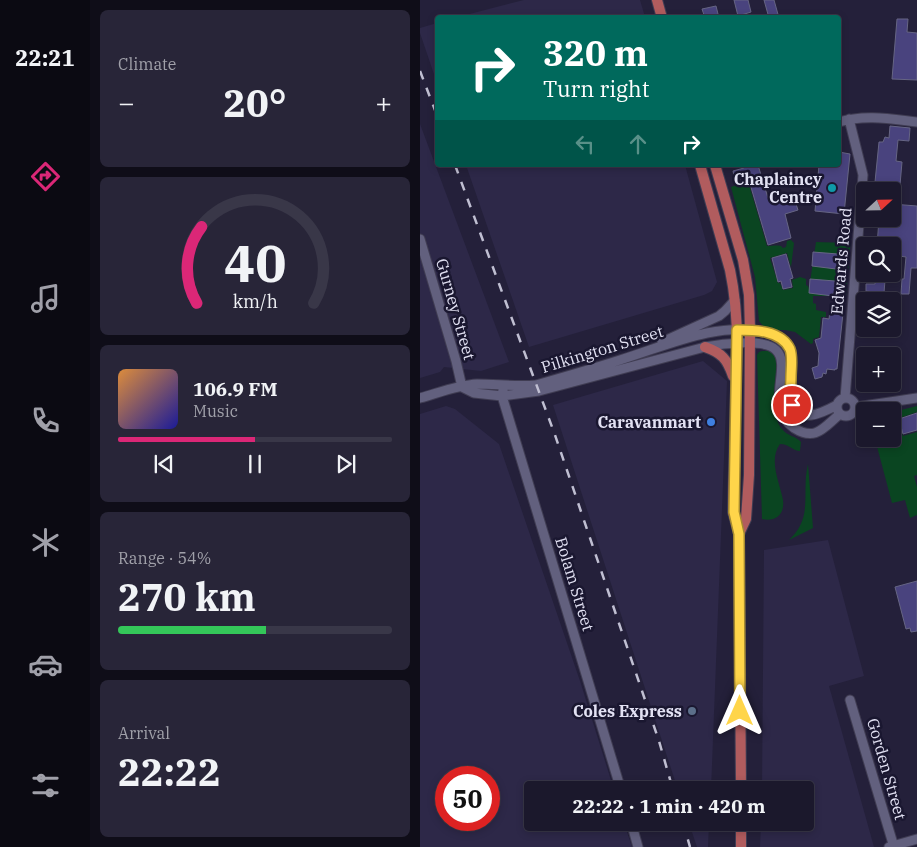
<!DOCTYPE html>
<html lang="en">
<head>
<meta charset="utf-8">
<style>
  :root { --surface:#1b182c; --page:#282538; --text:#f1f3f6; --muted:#a0a0a9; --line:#393748; --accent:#db2777 }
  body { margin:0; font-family:"IBM Plex Serif",serif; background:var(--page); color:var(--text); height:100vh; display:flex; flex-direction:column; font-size:19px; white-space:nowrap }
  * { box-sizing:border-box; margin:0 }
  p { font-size:16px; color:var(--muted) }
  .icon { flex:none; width:28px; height:28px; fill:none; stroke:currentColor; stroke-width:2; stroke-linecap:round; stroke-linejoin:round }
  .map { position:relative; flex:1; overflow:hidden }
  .side { display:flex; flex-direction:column; gap:10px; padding:10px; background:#0f0d18; width:330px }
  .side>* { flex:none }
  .banner { position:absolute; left:15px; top:15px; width:406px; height:152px; border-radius:5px; box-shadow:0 2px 8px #0003,0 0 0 1px var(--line); background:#00695c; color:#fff; overflow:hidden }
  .needle { width:32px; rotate:68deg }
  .tools { position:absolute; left:436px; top:182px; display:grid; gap:10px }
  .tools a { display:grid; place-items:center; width:45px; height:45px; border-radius:5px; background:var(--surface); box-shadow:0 2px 8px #0003,0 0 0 1px var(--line); font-size:25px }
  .speed { position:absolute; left:15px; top:766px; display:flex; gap:10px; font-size:25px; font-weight:700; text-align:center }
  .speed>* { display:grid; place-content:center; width:65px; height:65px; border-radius:50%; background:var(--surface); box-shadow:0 2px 8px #0003,0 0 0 1px var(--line); line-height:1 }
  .speed .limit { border:8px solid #d22; background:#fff; color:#111 }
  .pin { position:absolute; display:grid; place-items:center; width:42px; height:42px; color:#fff; margin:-21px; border:2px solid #fff; border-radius:50%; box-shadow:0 1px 5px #0007 }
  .me { position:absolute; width:55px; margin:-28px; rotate:0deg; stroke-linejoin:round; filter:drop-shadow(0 0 4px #0008) }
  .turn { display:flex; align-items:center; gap:18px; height:105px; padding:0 25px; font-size:22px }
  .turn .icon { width:65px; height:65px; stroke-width:2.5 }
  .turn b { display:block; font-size:35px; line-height:42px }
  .lanes { display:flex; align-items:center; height:48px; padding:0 25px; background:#0003; justify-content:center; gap:25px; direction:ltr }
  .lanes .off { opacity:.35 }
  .big { font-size:38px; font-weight:800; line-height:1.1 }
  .side .card { flex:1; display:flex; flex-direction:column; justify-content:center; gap:8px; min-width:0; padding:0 18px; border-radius:8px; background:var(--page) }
  .side .dial { align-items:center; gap:0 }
  .dial svg { height:130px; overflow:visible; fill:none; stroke:var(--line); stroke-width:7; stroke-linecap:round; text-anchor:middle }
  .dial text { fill:var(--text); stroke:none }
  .song { display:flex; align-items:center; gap:15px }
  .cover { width:60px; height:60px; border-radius:8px; background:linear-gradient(135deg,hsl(30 70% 55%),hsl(240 70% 35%)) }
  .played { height:5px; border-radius:2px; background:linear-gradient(90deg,var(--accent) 50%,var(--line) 50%) }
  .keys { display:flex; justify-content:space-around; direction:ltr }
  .heat { display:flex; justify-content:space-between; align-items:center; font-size:28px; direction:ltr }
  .charge { height:8px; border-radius:4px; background:linear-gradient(90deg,#34c759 54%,var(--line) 0) }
  .trip { position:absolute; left:104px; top:781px; width:290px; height:50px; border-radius:5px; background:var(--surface); box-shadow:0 2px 8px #0003,0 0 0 1px var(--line); font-weight:800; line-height:50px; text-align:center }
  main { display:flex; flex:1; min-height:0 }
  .tabs { display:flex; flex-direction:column; width:90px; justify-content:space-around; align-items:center; background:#0b0a12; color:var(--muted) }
  .tabs .icon { width:35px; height:35px }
  .tabs .current { color:var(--accent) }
  .tabs b { font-size:22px; color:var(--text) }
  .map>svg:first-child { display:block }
</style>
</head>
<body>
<main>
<nav class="tabs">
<b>22:21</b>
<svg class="icon current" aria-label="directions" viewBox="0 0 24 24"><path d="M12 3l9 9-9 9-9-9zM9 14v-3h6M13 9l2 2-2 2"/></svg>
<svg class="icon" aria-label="music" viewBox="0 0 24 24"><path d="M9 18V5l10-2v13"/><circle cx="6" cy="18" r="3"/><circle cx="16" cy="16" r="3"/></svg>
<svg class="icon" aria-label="phone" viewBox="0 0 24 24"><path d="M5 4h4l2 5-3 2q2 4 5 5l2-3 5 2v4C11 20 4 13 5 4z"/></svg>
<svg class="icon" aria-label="climate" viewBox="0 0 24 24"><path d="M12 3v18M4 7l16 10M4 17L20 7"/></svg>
<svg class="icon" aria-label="car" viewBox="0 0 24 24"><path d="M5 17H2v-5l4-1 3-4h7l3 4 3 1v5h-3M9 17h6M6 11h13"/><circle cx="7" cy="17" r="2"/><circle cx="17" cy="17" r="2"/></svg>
<svg class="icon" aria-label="filters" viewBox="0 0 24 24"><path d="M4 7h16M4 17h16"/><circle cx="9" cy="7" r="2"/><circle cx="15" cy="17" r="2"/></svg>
</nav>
<section class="side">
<div class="card"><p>Climate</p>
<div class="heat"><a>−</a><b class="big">20°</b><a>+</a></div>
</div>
<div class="card dial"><svg viewBox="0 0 100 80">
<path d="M14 69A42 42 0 1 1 86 69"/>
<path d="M14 69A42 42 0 0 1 17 22" stroke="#db2777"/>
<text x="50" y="56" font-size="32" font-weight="700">40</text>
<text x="50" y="72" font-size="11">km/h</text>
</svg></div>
<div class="card">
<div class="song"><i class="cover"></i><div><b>106.9 FM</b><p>Music</p></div></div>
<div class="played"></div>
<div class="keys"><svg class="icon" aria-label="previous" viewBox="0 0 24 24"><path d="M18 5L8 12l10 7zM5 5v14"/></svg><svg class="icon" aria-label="pause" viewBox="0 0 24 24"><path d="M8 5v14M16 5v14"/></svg><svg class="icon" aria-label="next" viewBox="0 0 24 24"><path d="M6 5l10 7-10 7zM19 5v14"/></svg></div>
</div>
<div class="card"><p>Range · 54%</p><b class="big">270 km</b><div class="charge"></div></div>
<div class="card"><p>Arrival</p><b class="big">22:22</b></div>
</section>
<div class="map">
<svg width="497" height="847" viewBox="0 0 497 847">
  <rect width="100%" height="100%" fill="#24203a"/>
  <path fill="#2d2848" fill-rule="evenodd" d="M 104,0 L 220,0 L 225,17 L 38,17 Z
    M 17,23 L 18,23 L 17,83 L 0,33 L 0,28 Z
    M 0,124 L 89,362 L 61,371 L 24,367 L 20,372 L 0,378 Z
    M 46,165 L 265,165 L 297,282 L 292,291 L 284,295 L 109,347 Z
    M 283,361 L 307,381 L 291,790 L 258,790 L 133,405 Z
    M 26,406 L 35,409 L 79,444 L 160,681 L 194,790 L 112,790 L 112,822 L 204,823 L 212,847 L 0,847 L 0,414 ZM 26,778 L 69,778 L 69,820 L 26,820 Z
    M 408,540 L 444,676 L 409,686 L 454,847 L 340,847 L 341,823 L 385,822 L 385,790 L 342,790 L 344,550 Z
    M 269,823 L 289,823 L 288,847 L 277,847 Z"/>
  <path fill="#0a4521" d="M 328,181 L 347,246 C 352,246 356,245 361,246 L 363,248 L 366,247 L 367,241 L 371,240 L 374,243 L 371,267 L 367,253 L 350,258 L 358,283 L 360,283 L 363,290 L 373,288 L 372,280 L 380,277 L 386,279 L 386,285 L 388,286 L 389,289 L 396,242 L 427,243 L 429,236 L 431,236 L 426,296 L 393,296 L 393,303 L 396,304 L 396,310 L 406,312 L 406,317 L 401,317 L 399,337 L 393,339 L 393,343 L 391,344 L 375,332 L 365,330 L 352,330 L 344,327 L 339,321 L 335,277 L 311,187 Z
    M 342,351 L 351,351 L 355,356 L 357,364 C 355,382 350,415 362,429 C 367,436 376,436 381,442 L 380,451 C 373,451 369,444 360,444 C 348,460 360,483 363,500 C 365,515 355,522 342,519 L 337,355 L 339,352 Z
    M 497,406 L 497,412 L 477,419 L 483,436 L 497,432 L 497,475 L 494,476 L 497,487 L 497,515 L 490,518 L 485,500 L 472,503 L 455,439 L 472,439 L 473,412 Z
    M 388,464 L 393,528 L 369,540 C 394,517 381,493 388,464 Z"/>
  <path fill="#49437e" stroke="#666584" d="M 314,0 L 328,0 L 331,12 L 318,16 Z
    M 344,0 L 354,0 L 359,18 L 349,18 Z
    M 296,6 L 299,18 L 285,18 L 282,9 Z
    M 477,19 L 488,19 L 487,32 L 497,33 L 497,80 L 472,79 Z
    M 470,126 L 490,128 L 489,141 L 478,140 L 476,161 L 482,162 L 480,185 L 455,182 L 459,142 L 463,142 L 465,137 L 469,138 Z
    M 419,152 L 430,154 L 424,214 L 395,211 L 399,165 L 419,165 Z
    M 324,165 L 338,165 L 348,198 L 354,197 L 354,200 L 359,198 L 360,202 L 374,198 L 378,210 L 365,214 L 371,238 L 348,245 L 328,177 L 315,180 L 313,171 L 324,168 Z
    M 472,204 L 497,206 L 497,268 L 491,268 L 489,294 L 481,294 L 482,279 L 484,279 L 486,257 L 472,255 L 472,246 L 457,246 L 459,219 L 472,219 Z
    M 393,252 L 418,254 L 418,257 L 426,257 L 425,266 L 416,266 L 416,269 L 392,266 Z
    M 366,254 L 373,278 L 370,279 L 372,287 L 363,289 L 361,281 L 358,282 L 352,258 Z
    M 456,274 L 464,274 L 463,280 L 465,280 L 464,293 L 446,291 L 446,284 L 455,284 Z
    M 390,279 L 415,281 L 415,284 L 423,284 L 422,294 L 413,293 L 413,296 L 389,293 Z
    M 410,311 L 423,313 L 417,369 L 415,369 L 415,370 L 407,369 L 406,374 L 403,373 L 402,377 L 395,379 L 392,368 L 398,366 L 399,353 L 395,340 L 401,338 L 403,318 L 409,319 Z
    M 497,413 L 497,430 L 483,434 L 479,419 Z
    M 497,581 L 497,631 L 491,632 L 490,628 L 486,629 L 475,587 Z"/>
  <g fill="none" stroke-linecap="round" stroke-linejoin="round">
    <defs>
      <path id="minor" d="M 419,122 C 445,114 471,119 497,122
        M 0,239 L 36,361 L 42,387
        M 242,342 L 299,316 L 305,311 L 315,300
        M 42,387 L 54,393 L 82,396 L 119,391 L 285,347 C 300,344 345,338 356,350 C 373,366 343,407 374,428 C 396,442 404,427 420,414
        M 83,390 L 82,396 L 201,790
        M417 407a9 9 0 1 1 18 0a9 9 0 1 1-18 0Z
        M 0,398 C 18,393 38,385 57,384 C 77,384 96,387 116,385 C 144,377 172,369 200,360 C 229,351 258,339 287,333 C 312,328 363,324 371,355 L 371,401 C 380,425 402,413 417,405
        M 425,398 L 443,175 L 429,119
        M 436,407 L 497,398
        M 430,700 L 474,847
        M 211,822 L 218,847
        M 469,847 L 497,839"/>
      <path id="major" d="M 237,0 L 242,18
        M 280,165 L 310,270 C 315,294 317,319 317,343 L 313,512 L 319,534 L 321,790
        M 295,165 L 323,260 L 329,295 L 330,330 L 329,475 L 326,519 L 319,534
        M 285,347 C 302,353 307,359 313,376
        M 321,822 L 321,847"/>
    </defs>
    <use href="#minor" stroke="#403d53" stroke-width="11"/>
    <use href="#major" stroke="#403d53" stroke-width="12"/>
    <use href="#minor" stroke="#62607e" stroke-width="9"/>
    <use href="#major" stroke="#b15c5e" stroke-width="10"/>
    <path stroke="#c0bfd2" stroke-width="2.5" stroke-dasharray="9 9" stroke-linecap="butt" d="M 0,71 L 18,118
      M 35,165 L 135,435 L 239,741 L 253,790
      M 263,822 L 270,847"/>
  </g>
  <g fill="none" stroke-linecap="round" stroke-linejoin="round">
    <defs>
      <path id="route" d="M 320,711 L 319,534 L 314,512 L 317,330 C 334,330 361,330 370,349 C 373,357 371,369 371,377 C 371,386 369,396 372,405"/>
    </defs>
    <use href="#route" stroke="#a68a30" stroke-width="12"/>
    <use href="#route" stroke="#ffd54a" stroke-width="9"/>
  </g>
  <circle fill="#0f9aa8" stroke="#1a1730" stroke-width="2" cx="412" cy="188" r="5"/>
  <circle fill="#3f7fe0" stroke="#1a1730" stroke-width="2" cx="291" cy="422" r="5"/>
  <circle fill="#5c6f8a" stroke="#1a1730" stroke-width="2" cx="272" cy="711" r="5"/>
  <g text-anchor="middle" stroke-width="5" stroke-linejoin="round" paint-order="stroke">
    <g font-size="16" font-weight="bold" fill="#e2e1f3" stroke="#1a1730" text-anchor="end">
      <text x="402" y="185">Chaplaincy<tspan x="402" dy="18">Centre</tspan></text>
      <text x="281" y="428">Caravanmart</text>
      <text x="262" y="717">Coles Express</text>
    </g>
    <g font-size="16" fill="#e2e1f3" stroke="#1a1730">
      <text transform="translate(421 261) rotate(-85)" y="6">Edwards Road</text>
      <text transform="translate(36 309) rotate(74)" y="6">Gurney Street</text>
      <text transform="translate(182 349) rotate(-17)" y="6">Pilkington Street</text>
      <text transform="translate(155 584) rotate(73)" y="6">Bolam Street</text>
      <text transform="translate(467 769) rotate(74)" y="6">Gorden Street</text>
    </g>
  </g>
</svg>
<div class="tools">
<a><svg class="needle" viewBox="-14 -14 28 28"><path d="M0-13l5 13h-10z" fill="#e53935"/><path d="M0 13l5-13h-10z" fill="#a0a0a9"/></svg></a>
<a><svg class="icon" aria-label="search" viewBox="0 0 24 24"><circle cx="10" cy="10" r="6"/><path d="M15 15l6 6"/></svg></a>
<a><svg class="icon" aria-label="layers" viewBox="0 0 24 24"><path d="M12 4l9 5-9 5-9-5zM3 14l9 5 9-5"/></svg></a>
<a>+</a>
<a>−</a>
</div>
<div class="speed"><div class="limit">50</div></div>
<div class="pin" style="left:372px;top:405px;background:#d93025"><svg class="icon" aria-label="arrive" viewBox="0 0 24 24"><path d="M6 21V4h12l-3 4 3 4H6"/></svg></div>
<svg class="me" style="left:320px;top:711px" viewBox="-20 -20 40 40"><path d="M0-17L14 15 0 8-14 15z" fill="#ffd54a" stroke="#fff" stroke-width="4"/></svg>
<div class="trip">22:22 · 1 min · 420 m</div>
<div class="banner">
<div class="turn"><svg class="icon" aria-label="right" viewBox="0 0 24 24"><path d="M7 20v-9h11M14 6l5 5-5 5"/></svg><div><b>320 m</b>Turn right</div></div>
<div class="lanes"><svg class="icon off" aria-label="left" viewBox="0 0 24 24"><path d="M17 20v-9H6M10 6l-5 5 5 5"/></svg><svg class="icon off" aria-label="ahead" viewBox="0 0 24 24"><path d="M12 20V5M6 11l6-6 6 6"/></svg><svg class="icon" aria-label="right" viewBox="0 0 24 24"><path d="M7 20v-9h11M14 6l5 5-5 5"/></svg></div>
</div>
</div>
</main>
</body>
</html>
